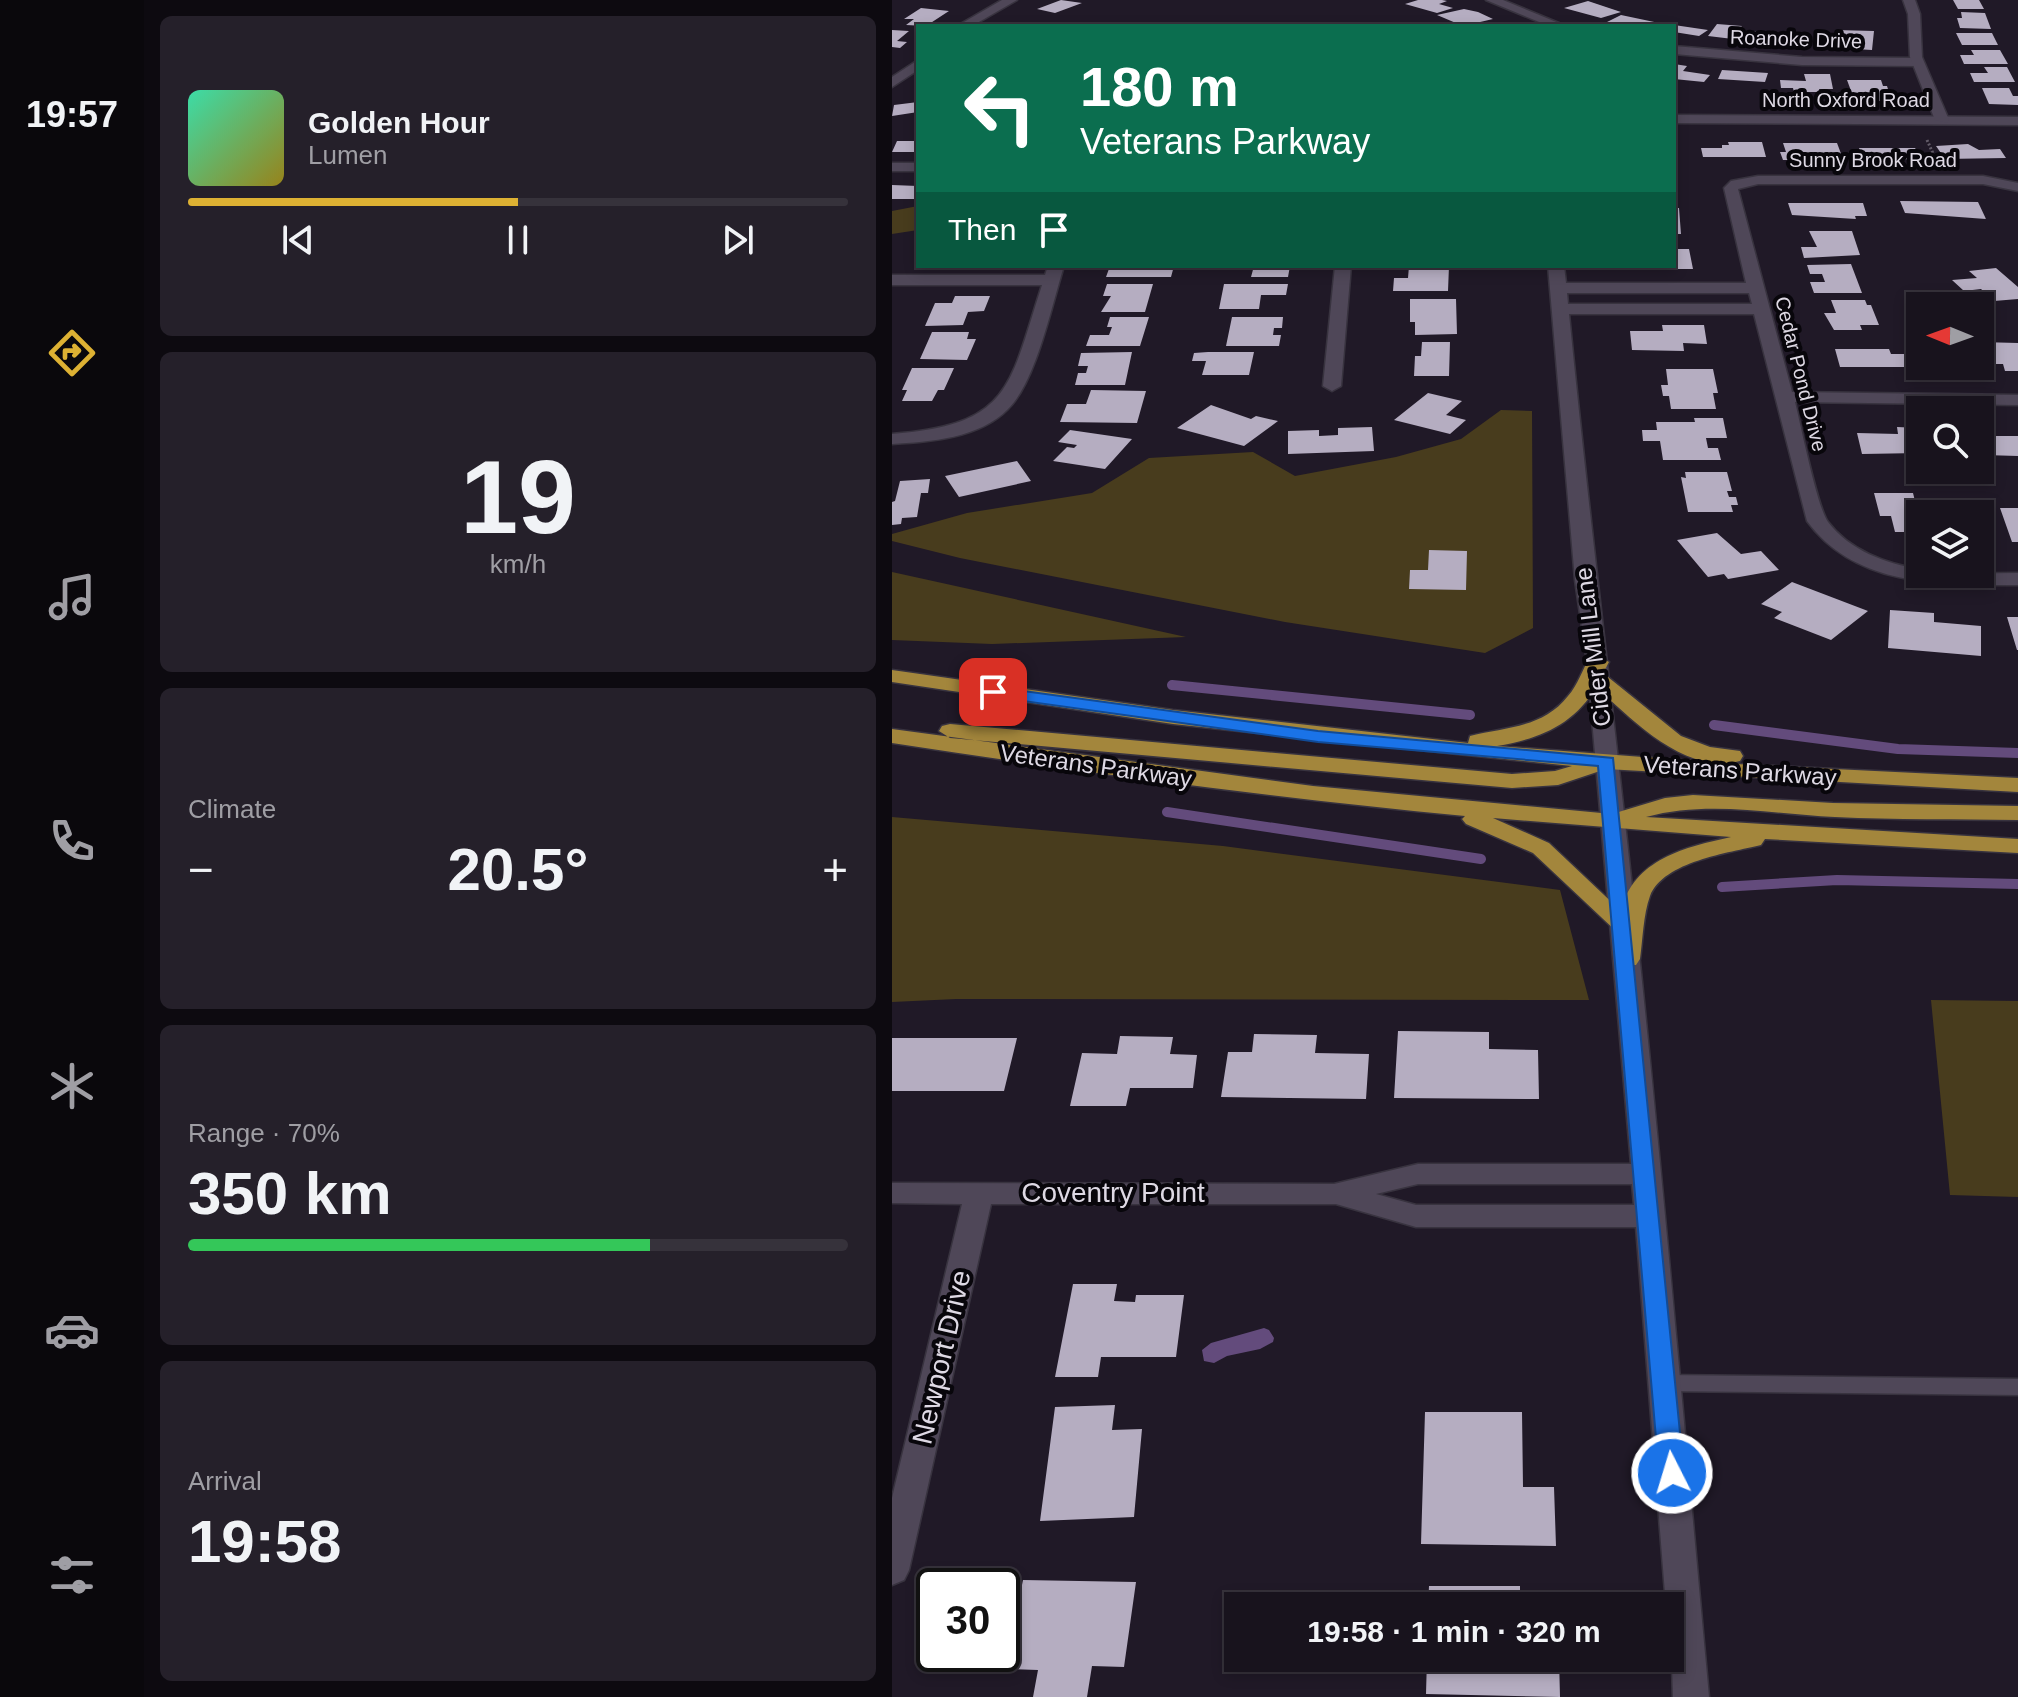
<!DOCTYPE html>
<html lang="en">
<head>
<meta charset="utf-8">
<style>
  :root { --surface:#18131d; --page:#25202a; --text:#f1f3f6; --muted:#9f9ea4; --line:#36323b; --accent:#ddb133 }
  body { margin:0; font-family:Arial,sans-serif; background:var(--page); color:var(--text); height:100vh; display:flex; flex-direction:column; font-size:30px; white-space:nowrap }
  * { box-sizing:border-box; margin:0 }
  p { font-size:26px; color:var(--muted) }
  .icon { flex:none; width:44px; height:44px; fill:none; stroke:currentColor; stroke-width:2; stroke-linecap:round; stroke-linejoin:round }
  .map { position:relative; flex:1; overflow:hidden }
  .drawer { display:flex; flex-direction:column; gap:16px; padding:16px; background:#0d0a10; width:748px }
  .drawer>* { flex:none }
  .banner { position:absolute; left:24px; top:24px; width:760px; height:244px; border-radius:0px; box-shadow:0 4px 12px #0003,0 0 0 2px var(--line); background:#0b6e4f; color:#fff; overflow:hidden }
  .needle { width:52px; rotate:271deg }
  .fabs { position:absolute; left:1014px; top:292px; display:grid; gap:16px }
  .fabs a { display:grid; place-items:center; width:88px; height:88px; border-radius:0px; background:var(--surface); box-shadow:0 4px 12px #0003,0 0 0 2px var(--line); font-size:40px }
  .speed { position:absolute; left:24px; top:1568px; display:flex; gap:16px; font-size:40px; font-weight:700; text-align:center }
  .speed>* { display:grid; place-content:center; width:104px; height:104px; border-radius:50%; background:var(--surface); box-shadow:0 4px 12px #0003,0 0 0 2px var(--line); line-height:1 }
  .speed .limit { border:4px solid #111; border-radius:12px; background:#fff; color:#111 }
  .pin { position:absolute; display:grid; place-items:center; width:68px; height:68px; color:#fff; margin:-34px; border-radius:16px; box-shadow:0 4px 12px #0006 }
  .me { position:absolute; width:88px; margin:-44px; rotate:355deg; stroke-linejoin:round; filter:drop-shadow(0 0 6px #0008) }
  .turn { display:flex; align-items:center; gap:28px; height:168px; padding:0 32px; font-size:36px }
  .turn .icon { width:104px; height:104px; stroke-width:2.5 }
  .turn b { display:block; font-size:56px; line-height:68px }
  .then { display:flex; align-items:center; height:76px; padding:0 32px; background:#0003; gap:16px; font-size:30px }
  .big { font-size:60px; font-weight:700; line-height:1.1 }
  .drawer .card { flex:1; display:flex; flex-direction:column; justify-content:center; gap:12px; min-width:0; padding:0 28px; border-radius:12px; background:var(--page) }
  .drawer .dial { align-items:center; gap:0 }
  .dial b { font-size:104px; line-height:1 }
  .song { display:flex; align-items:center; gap:24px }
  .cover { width:96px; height:96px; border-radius:12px; background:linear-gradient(135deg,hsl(160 70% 55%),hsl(50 70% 35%)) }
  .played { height:8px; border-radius:4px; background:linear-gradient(90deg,var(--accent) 50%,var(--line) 50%) }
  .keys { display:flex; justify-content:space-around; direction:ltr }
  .heat { display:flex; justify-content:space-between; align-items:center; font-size:44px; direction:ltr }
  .charge { height:12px; border-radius:6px; background:linear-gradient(90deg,#34c759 70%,var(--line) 0) }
  .trip { position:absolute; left:332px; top:1592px; width:460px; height:80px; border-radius:0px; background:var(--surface); box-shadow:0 4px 12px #0003,0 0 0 2px var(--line); font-weight:700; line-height:80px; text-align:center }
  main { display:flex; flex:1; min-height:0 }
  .menu { display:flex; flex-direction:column; width:144px; justify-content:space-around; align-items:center; background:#0a080c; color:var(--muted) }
  .menu .icon { width:56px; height:56px }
  .menu .selected { color:var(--accent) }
  .menu b { font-size:36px; color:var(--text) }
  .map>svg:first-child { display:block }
</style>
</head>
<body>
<main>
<nav class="menu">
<b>19:57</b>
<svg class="icon selected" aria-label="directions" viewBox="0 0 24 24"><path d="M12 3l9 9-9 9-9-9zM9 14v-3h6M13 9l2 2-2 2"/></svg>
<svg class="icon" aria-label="music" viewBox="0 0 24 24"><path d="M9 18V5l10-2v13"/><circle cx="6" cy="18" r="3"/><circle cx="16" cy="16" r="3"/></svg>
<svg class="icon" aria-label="phone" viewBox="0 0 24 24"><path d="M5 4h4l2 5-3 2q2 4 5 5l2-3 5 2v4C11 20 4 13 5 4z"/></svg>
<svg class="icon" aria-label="climate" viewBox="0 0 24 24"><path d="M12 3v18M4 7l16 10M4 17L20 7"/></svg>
<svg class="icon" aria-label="car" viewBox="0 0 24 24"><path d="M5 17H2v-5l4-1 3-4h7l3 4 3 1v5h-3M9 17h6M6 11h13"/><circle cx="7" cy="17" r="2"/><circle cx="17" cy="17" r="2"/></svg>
<svg class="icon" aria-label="filters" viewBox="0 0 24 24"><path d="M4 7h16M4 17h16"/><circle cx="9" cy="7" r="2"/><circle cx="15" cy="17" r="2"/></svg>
</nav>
<section class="drawer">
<div class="card">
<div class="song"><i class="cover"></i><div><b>Golden Hour</b><p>Lumen</p></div></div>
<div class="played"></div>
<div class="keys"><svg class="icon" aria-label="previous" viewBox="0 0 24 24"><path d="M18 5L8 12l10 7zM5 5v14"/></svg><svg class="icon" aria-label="pause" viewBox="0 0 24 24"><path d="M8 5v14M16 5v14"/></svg><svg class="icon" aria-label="next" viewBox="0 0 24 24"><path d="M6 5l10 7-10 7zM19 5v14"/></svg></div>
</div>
<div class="card dial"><b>19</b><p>km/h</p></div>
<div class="card"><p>Climate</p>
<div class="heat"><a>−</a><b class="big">20.5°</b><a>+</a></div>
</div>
<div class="card"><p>Range · 70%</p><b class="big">350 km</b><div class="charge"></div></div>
<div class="card"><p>Arrival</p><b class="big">19:58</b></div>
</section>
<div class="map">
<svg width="1126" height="1697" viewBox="0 0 1126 1697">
  <rect width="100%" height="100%" fill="#201927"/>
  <path fill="#483c1d" d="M 26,206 L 26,230 L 0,234 L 0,211 Z
    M 609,410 L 640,411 L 641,628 L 593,653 L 393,622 L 68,558 L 0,541 L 0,534 L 75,513 L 200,493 L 257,458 L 361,452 L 403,476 L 504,457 L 569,439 Z
    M 0,572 L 294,637 L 100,644 L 0,640 Z
    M 0,817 L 331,846 L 668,890 L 697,1000 L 64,999 L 0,1002 Z
    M 1039,1000 L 1126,1001 L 1126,1197 L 1058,1195 Z"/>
  <path fill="#634b7c" d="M 372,1328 L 377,1330 L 382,1338 L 381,1342 L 368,1349 L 335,1356 L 322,1363 L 312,1361 L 310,1350 L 319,1343 Z"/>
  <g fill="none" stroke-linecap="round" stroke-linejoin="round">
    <path stroke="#634b7c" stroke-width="10" d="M 280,685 L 578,715
      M 822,725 L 1006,749 L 1126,753
      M 275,812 L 589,859
      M 830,887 L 945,880 L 1126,884"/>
  </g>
  <path fill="#b5adc1" d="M 169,0 L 190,3 L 163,13 L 145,9 Z
    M 526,0 L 550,0 L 555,1 L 547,4 L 561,8 L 545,13 L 513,4 Z
    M 1061,0 L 1087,0 L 1092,9 L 1066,9 Z
    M 696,1 L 729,12 L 709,18 L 672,8 Z
    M 29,8 L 57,11 L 34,26 L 14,25 L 22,19 L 12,19 Z
    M 572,9 L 586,12 L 601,19 L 571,26 L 545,15 Z
    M 1069,12 L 1093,13 L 1099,29 L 1068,28 L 1065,18 L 1070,18 Z
    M 729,15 L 767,23 L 761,26 L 732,26 L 715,22 Z
    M 825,24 L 850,26 L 847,30 L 869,32 L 861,44 L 839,42 L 841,39 L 816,36 Z
    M 782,25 L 816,30 L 807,36 L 782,32 Z
    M 0,30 L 17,31 L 5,41 L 15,42 L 8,48 L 0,47 Z
    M 944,30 L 982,31 L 980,50 L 945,48 Z
    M 1064,33 L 1100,33 L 1106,45 L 1070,45 Z
    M 879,36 L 915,37 L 916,47 L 880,43 Z
    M 1079,50 L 1108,50 L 1116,64 L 1072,64 L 1068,55 L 1082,55 Z
    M 782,64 L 795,66 L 791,71 L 818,75 L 812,82 L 782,79 Z
    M 1092,67 L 1115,67 L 1123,82 L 1082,82 L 1078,73 L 1096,73 Z
    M 830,70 L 876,73 L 873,82 L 826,79 Z
    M 912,74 L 938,74 L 941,89 L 927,89 L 928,92 L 902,92 L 901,88 L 889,88 L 888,80 L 914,81 Z
    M 955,80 L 989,80 L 991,86 L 995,86 L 1000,102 L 962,99 Z
    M 1090,88 L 1117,88 L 1121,96 L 1126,96 L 1126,105 L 1097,104 Z
    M 882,97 L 909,97 L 911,105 L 885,104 Z
    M 26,102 L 26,112 L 0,116 L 2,105 Z
    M 5,141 L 26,141 L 26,152 L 0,152 Z
    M 836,142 L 870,142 L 874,157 L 811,157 L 809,148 L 830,148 L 830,145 L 837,145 Z
    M 891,143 L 945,143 L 951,159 L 913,157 L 914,160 L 891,160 L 888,152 L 894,152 Z
    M 1076,144 L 1087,150 L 1108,149 L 1114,158 L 1053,159 L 1044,146 Z
    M 967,148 L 1023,148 L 1025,151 L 1031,152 L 1035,159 L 971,160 Z
    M 0,185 L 26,186 L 26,199 L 0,199 Z
    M 1008,201 L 1086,202 L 1094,219 L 1013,213 Z
    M 896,203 L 971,203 L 975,216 L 963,216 L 964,219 L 900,215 Z
    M 782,208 L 787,208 L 789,234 L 782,234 Z
    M 917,231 L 960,231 L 968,255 L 912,258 L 909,247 L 925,247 Z
    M 782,249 L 797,249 L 801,269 L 732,269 L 731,266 L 782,266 Z
    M 959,264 L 970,293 L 922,293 L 918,282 L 933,282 L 930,274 L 918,274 L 915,265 Z
    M 218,266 L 282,266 L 279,277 L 214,277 Z
    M 362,266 L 398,266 L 396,277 L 359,277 Z
    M 517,266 L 557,266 L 556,291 L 501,291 L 502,278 L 516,278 Z
    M 1104,268 L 1126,287 L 1126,299 L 1102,301 L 1089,289 L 1072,291 L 1060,280 L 1085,278 L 1077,271 Z
    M 215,284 L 261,284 L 253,312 L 209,312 L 219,296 L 211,296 Z
    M 332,284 L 396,284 L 394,295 L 369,295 L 367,309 L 327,309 Z
    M 63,296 L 98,296 L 92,311 L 76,312 L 71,325 L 33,326 L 43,303 L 60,303 Z
    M 518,299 L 564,299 L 565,334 L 523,335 L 523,322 L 518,322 Z
    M 939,300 L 973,300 L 975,305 L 979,305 L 987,325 L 968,325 L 970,330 L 942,330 L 932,313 L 944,313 Z
    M 218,317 L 257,317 L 248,346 L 194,346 L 198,335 L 217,335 L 220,327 L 215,327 Z
    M 340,317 L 391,317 L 390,328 L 382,328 L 381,335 L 389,335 L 387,346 L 334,346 Z
    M 770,325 L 812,325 L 815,344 L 791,343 L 792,351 L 740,350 L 738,331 L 771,331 Z
    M 40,332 L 77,332 L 75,339 L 84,339 L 75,360 L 28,359 Z
    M 530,342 L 558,342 L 557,376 L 522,376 L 523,356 L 529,356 Z
    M 1088,342 L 1126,343 L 1126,371 L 1113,371 L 1111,364 L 1088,364 Z
    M 943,349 L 997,349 L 999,354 L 1028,354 L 1028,367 L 948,367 Z
    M 240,352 L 233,385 L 183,385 L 186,373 L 194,373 L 196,366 L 186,366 L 189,353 Z
    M 316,352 L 362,352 L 357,375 L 310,375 L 314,361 L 300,361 L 302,353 Z
    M 20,368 L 62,368 L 52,390 L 46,390 L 40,401 L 10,401 L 15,390 L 10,390 Z
    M 774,369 L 821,369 L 826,393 L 821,393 L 824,409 L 779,409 L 777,396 L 771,396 L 769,385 L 776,385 Z
    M 199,390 L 254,391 L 245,423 L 168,422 L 175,404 L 194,404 Z
    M 536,393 L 570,401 L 554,415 L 574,420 L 558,434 L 502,420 Z
    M 319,405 L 359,419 L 364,416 L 386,421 L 352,446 L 285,428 Z
    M 802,418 L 831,418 L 835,438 L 814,438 L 816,448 L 826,448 L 829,460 L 771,460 L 768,441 L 751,441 L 750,430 L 765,430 L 764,422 L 803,422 Z
    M 480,427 L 482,451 L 396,454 L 396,431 L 427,430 L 427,436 L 446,435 L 446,428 Z
    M 1005,427 L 1028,428 L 1028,453 L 970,454 L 965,433 L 1006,434 Z
    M 178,430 L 240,439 L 213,469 L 161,461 L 175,447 L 182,448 L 185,445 L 166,442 Z
    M 1088,436 L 1126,436 L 1126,456 L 1092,455 Z
    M 125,461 L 139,481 L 67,497 L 53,476 Z
    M 793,472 L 835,472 L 840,491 L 835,491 L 837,497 L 844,497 L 846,505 L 839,505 L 841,512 L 796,512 L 789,477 L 794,478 Z
    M 38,479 L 36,493 L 29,493 L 25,517 L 10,518 L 9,524 L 0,525 L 0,502 L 3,501 L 8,481 Z
    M 982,493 L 1021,493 L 1024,505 L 1088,504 L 1097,534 L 1088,534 L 1088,514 L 1028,514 L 1028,538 L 1026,532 L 1003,532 L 999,516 L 988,516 Z
    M 1108,508 L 1126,508 L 1126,542 L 1120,542 Z
    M 825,533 L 849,554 L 869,551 L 887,570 L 836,579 L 832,574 L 816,577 L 785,540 Z
    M 537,550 L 575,551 L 574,590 L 517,589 L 518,570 L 536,570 Z
    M 900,582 L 976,611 L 939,640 L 882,618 L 890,612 L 869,604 Z
    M 998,610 L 1042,613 L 1042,622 L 1089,626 L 1089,656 L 996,648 Z
    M 1115,617 L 1126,617 L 1126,650 L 1125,650 Z
    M 506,1031 L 597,1032 L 597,1049 L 646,1050 L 647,1099 L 502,1098 Z
    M 362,1034 L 425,1035 L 423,1053 L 477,1054 L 474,1099 L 329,1097 L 336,1052 L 360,1052 Z
    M 228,1036 L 281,1037 L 278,1054 L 305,1055 L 301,1088 L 238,1088 L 234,1106 L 178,1106 L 190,1053 L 225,1054 Z
    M 0,1038 L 125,1038 L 112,1091 L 0,1091 Z
    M 181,1284 L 225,1284 L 222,1301 L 243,1302 L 244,1295 L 292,1295 L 284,1357 L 209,1357 L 206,1377 L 163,1377 Z
    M 223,1405 L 220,1430 L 250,1429 L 242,1517 L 148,1521 L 163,1407 Z
    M 533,1412 L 630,1412 L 631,1487 L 662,1487 L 664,1546 L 529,1544 Z
    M 131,1580 L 244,1582 L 232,1667 L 200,1666 L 195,1697 L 141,1697 L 146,1670 L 113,1669 Z
    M 537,1586 L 628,1586 L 628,1606 L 536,1606 Z
    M 535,1658 L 667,1658 L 668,1697 L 534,1694 Z"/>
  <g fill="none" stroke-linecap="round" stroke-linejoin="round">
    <defs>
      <path id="service" d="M 772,1375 L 1126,1379 L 1126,1395 L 772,1391 L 765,1389 L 762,1383 L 765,1377 Z"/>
      <path id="minor" d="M 110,0 L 125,0 L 80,26 L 65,26 Z
        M 594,0 L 611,0 L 674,26 L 657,26 Z
        M 782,46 L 910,57 L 1025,58 L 1031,62 L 1025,66 L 910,65 L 782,54 Z
        M 26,60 L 26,70 L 0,87 L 0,77 Z
        M 782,115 L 1126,117 L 1126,125 L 782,123 Z
        M 0,163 L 26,163 L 26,171 L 0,171 Z
        M 866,176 L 1091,176 L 1126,183 L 1126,191 L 1091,184 L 866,184 L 846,189 L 900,392 L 1126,395 L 1126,405 L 903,402 C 909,426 925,507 936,522 C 957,550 994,564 1028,569 L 1028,574 L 1126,573 L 1126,585 C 1052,585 964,588 915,521 L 862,314 L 677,314 C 698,527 725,739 747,953 C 773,1200 794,1449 817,1697 L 781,1697 L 778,1606 L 774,1606 L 744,1227 L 524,1227 L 444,1204 L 99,1204 L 17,1570 L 12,1580 L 0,1585 L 0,1498 L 70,1204 L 0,1203 L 0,1183 L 442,1184 L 526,1164 L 739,1164 L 695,662 L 683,580 L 656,266 L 672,266 L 674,283 L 854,283 L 832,188 L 839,181 ZM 675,293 L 857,293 L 860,304 L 676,304 ZM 526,1184 L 740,1184 L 742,1205 L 524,1205 L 484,1194 Z
        M 156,266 L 172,266 C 160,304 144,382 116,409 C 88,438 38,442 0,444 L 0,434 C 120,425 117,386 150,285 L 0,285 L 0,275 L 153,275 Z
        M 443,266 L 459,266 L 449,386 L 440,391 L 431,386 Z"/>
      <path id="tertiary" d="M 1011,0 L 1023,0 L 1028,14 L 1030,57 L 1057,120 L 1055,123 L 1043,120 L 1018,57 L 1016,14 Z"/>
      <path id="trunk" d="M 706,656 L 717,662 L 711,673 L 789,736 L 818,747 L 848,751 L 851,756 L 848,761 C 792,775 741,720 704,687 C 682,725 647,739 605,746 L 843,764 L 1126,778 L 1126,792 L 714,769 L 666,785 L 620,788 L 58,738 L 47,731 L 50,726 L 58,724 L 620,774 L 663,771 L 680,766 L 281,724 L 0,682 L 0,670 L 281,710 L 576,743 L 578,736 C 614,727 651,728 676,696 C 686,685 690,670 698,657 Z
        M 0,729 L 421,786 L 720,814 L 773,798 L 801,795 L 941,803 L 1126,806 L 1126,820 C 1065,819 1004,820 943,817 C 880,814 816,800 754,817 L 1126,839 L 1126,853 L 873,839 L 869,845 C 837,853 772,861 758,896 C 751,916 751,938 748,959 L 744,965 L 726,965 L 722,959 L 726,933 L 641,853 L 574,824 L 570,819 L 573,816 C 381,798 190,772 0,743 ZM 601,818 L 839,837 C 794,847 741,859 729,911 L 657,843 Z"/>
    </defs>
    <use href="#service" stroke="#38333f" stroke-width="3"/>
    <use href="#minor" stroke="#38333f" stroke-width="3"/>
    <use href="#tertiary" stroke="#38333f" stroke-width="3"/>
    <use href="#trunk" stroke="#38333f" stroke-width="3"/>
    <path stroke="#635c69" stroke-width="3" stroke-dasharray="2 2" stroke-linecap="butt" d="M 1035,140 L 1044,160"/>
    <use href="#service" fill="#4f4758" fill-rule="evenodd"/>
    <use href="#minor" fill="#4f4758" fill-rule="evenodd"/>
    <use href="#tertiary" fill="#4f4758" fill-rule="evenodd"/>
    <use href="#trunk" fill="#a3863c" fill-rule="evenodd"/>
  </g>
  <path fill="#1a73e8" stroke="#114b97" stroke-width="2" d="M 101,687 L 426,731 L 721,758 L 792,1473 L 789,1480 L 780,1483 L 771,1480 L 767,1473 L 706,766 L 426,742 L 95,696 L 92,692 Z"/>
  <g text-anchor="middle" stroke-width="8" stroke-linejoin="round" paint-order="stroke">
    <g font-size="20" fill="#ded9e4" stroke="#08060b">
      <text transform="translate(904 39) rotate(2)" y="7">Roanoke Drive</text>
      <text x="954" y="107">North Oxford Road</text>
      <text x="981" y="167">Sunny Brook Road</text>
      <text transform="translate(909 374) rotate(76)" y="7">Cedar Pond Drive</text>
    </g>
    <g font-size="24" fill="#ded9e4" stroke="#08060b">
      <text transform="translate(701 647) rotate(-97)" y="8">Cider Mill Lane</text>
      <text transform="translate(204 766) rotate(8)" y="8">Veterans Parkway</text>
      <text transform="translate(848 771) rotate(4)" y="8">Veterans Parkway</text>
    </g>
    <g font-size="28" fill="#ded9e4" stroke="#08060b">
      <text x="221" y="1202">Coventry Point</text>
      <text transform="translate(49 1357) rotate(-77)" y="10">Newport Drive</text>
    </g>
  </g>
</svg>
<div class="fabs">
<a><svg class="needle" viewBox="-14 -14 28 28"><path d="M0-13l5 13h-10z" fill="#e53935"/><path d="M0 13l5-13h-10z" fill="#9f9ea4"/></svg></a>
<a><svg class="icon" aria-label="search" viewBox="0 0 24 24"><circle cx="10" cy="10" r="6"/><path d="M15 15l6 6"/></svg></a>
<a><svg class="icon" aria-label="layers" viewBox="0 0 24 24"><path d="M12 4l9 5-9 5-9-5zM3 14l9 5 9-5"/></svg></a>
</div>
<div class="speed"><div class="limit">30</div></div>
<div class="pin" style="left:101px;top:692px;background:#d93025"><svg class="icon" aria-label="arrive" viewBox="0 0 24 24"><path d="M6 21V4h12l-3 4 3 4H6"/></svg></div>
<svg class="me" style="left:780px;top:1473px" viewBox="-20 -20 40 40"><circle r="17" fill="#1a73e8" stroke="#fff" stroke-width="3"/><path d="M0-11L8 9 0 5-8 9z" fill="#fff"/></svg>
<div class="trip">19:58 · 1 min · 320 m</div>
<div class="banner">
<div class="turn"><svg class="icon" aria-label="left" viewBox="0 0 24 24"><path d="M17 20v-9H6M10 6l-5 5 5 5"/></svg><div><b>180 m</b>Veterans Parkway</div></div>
<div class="then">Then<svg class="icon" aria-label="arrive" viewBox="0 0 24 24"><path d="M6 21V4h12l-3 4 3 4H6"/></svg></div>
</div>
</div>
</main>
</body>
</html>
